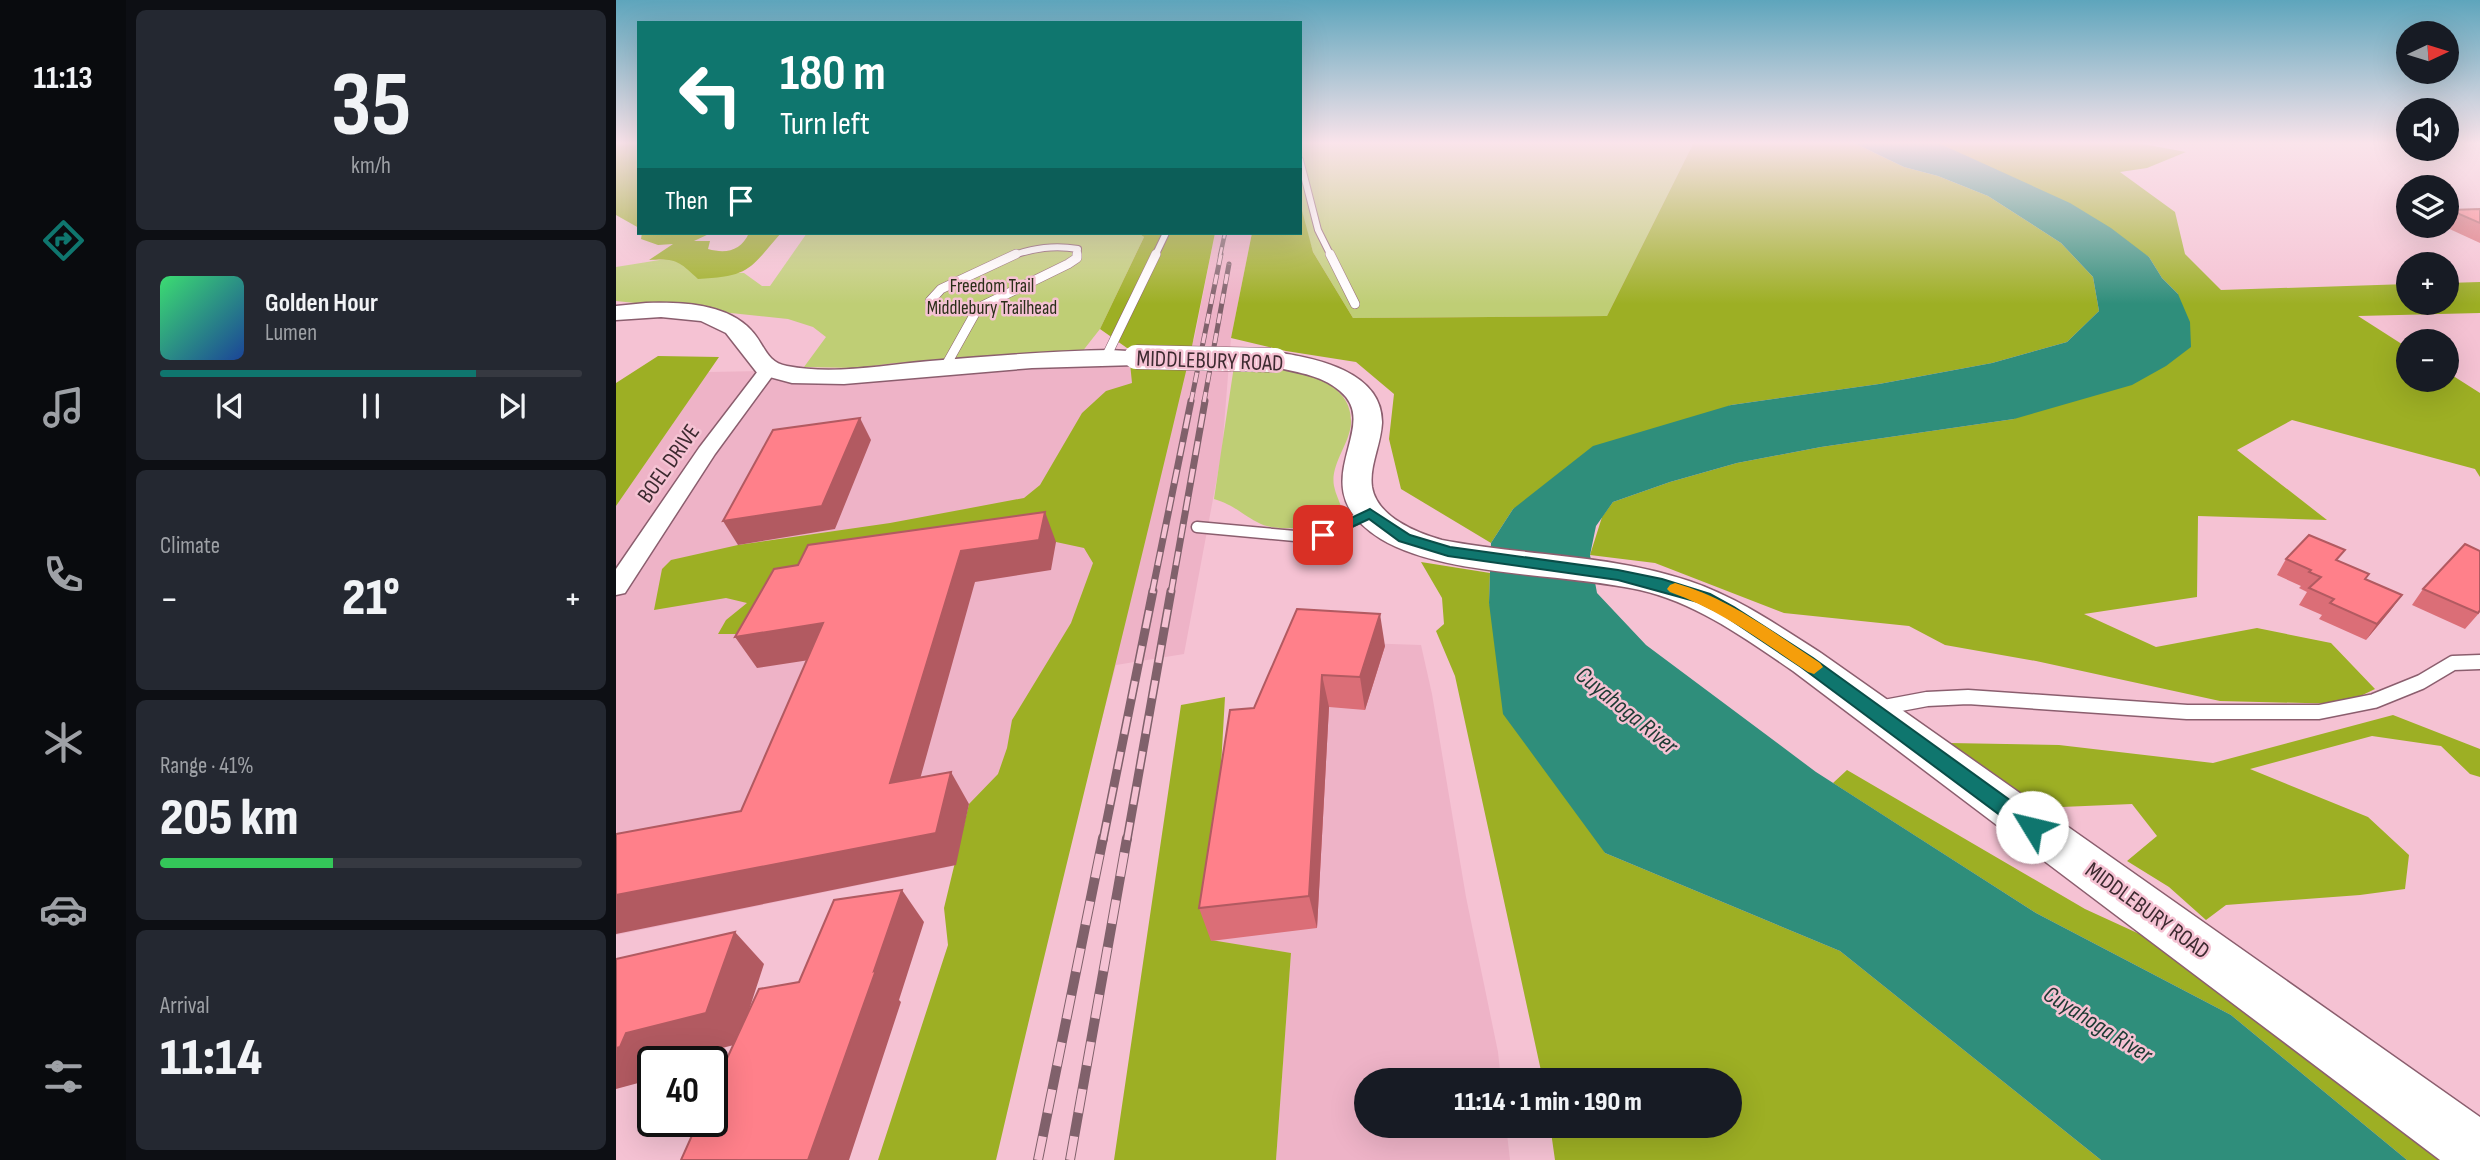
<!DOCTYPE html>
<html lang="en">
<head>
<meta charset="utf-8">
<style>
  :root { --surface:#171b24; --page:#242831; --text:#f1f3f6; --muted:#9ea1a6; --line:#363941; --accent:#0f766e }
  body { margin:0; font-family:"Sofia Sans Condensed",sans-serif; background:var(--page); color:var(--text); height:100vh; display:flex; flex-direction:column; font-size:26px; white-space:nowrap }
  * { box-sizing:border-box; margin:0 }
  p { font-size:23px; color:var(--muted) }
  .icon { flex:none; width:38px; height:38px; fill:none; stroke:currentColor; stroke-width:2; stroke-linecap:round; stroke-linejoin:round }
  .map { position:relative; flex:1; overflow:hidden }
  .drawer { display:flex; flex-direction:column; gap:10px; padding:10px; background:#0d0f14; width:490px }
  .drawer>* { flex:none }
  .hud { position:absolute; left:21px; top:21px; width:665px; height:214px; border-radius:0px; box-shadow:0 7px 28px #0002; background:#0f766e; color:#fff; overflow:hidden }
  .needle { width:46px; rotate:86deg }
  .tools { position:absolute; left:1780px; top:21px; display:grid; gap:14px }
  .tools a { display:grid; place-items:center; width:63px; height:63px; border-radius:50%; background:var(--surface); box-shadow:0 7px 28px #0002; font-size:35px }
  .speed { position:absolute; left:21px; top:1046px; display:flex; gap:14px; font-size:35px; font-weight:700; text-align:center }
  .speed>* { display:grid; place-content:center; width:91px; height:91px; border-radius:50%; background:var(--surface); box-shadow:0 7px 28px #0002; line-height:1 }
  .speed .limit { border:4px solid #111; border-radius:10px; background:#fff; color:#111 }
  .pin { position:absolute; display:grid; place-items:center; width:60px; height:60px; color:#fff; margin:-30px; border-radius:14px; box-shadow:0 4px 10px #0006 }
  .me { position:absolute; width:77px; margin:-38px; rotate:306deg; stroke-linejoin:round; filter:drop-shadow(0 0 5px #0008) }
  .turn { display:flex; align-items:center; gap:24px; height:147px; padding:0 28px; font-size:32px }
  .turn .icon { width:91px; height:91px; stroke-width:2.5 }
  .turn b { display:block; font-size:49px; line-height:60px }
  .then { display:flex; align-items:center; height:66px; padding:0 28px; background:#0003; gap:14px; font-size:26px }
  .big { font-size:52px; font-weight:800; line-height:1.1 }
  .drawer .card { flex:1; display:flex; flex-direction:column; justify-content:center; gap:10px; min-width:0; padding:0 24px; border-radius:10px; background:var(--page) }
  .drawer .dial { align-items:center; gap:0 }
  .dial b { font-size:91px; line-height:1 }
  .song { display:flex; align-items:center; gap:21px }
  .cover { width:84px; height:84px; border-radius:10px; background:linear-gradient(135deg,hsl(140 70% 55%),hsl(220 70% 35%)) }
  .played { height:7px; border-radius:4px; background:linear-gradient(90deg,var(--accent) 75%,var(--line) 75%) }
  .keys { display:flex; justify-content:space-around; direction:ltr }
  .heat { display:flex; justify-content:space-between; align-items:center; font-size:38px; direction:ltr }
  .charge { height:10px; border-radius:5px; background:linear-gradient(90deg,#34c759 41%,var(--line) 0) }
  .trip { position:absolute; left:738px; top:1068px; width:388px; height:70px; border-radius:35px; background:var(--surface); box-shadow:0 7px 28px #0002; font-weight:800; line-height:70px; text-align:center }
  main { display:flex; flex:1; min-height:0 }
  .tab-bar { display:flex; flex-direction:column; width:126px; justify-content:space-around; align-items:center; background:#090b0e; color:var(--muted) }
  .tab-bar .icon { width:49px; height:49px }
  .tab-bar .selected { color:var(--accent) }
  .tab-bar b { font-size:32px; color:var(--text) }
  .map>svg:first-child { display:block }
</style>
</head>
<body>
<main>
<nav class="tab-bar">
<b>11:13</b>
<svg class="icon selected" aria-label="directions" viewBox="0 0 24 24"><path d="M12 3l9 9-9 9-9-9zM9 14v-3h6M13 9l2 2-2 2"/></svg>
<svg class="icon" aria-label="music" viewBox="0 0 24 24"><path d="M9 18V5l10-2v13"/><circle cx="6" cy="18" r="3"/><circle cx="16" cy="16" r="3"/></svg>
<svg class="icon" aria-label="phone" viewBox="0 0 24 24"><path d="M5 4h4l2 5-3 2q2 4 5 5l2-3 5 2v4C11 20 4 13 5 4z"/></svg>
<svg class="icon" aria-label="climate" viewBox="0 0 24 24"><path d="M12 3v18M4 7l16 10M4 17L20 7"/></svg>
<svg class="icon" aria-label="car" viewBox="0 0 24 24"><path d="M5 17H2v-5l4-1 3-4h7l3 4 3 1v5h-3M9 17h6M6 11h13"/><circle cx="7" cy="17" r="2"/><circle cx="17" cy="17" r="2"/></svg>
<svg class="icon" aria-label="filters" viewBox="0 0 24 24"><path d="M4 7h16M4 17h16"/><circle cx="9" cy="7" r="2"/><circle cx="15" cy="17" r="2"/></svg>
</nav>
<section class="drawer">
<div class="card dial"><b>35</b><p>km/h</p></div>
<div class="card">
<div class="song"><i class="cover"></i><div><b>Golden Hour</b><p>Lumen</p></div></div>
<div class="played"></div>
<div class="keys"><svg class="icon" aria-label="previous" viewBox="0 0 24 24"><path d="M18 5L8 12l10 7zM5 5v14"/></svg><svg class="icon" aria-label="pause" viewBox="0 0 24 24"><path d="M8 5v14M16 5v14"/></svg><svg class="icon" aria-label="next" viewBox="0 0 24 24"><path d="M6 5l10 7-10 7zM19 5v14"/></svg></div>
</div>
<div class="card"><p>Climate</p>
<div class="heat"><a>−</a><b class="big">21°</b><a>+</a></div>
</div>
<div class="card"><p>Range · 41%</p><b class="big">205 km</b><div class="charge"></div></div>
<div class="card"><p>Arrival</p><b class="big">11:14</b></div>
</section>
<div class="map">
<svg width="1864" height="1160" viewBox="0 0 1864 1160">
  <rect width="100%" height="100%" fill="#f5c2d3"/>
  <path fill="#eeb3c7" d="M 599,233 L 636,233 L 615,338 L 606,451 L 568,654 L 500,665 L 454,842 L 0,935 L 0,506 L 92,372 L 151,371 L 177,376 L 490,357 L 578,340 Z
    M 687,641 L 805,645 L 816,694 L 850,897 L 882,1052 L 885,1080 L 751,1080 L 751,1125 L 890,1125 L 894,1160 L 660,1160 L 675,953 L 595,941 Z"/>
  <path fill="#bfce75" d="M 684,142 L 1078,142 L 991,316 L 737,318 L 697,252 L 685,213 Z
    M 191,233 L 522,233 L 528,237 L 484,329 L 462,357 L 279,363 L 242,368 L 188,367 L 210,337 L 197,327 L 172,319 L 0,301 L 0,267 L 56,258 L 79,271 L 128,273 L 146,286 L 154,286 Z
    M 618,366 C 654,367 738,370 735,424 C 733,445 714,465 718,486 C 720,496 726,506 728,517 C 706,525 663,535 641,522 C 624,513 618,505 598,499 Z"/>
  <path fill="#9daf24" d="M 0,142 L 23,142 L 23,228 L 0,215 Z
    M 1078,142 L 1236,142 L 1288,167 L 1322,176 L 1372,196 L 1445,243 L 1477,277 L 1483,311 L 1451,342 L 1376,363 L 1263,384 L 1115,405 L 897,509 L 875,543 L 785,489 L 773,439 L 778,394 L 740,362 L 670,351 L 615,338 L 636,233 L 684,233 L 684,203 L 697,252 L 737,318 L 991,316 Z
    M 1320,142 L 1516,142 L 1570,152 L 1531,168 L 1504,172 L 1559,212 L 1569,254 L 1605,290 L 1792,284 L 1792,303 L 1830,303 L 1831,283 L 1864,282 L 1864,313 L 1742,316 L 1792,348 L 1792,380 L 1830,380 L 1831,372 L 1864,393 L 1864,477 L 1859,469 L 1676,420 L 1621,450 L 1711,520 L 1582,516 L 1581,597 L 1468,614 L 1540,647 L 1641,628 L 1715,643 L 1759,689 L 1728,704 L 1604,701 L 1420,661 L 1329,645 L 1293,626 L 1168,613 L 1039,563 L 974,555 L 986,517 L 997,502 L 1054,482 L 1121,463 L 1205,447 L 1398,419 L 1562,294 L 1546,278 L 1533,257 L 1362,162 Z
    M 26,233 L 95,233 L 78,241 L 94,241 L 92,249 C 110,254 125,251 133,233 L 165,233 C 133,270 134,276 82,279 C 63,261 60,258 33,260 L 57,244 L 42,245 L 25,239 Z
    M 522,233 L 599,233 L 575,351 L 511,348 L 484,329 L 528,237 Z
    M 42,356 L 103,357 L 0,506 L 0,383 Z
    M 514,363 L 572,363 C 509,629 442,894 380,1160 L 262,1160 L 332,945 L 328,908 L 353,804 L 382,774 L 391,748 L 396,720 L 455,623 L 477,563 L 468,548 L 440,542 L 132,634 L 102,634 L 110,620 L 131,603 L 110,598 L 38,610 L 46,569 L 55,560 L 122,545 L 274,523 L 408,498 L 424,485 L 466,413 L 490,391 L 516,383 Z
    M 805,562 L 874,573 L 873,603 L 989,853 L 1224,951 L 1485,1160 L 939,1160 L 934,1125 L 1115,1125 L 1115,1080 L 927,1080 L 839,676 L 820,631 L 828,624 L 826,598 Z
    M 609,697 L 595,940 L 675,953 L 660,1160 L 498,1160 L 565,705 Z
    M 1777,715 L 1864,749 L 1864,777 L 1854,774 L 1825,746 L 1756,736 L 1634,769 L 1752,817 L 1793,855 L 1789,889 L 1744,895 L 1610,905 L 1590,920 L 1553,887 L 1511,861 L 1541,836 L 1516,804 L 1422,808 L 1333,743 L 1443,745 L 1597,763 Z
    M 1231,770 L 1469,909 L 1554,948 L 1839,1160 L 1791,1160 L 1615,1015 L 1420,913 L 1217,783 Z"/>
  <path fill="#2f8e7b" d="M 1236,142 L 1320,142 L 1454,203 L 1495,228 L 1533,257 L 1546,278 L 1562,294 L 1574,322 L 1575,347 L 1550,366 L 1516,385 L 1398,419 L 1205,447 L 1121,463 L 1054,482 L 997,502 L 980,526 L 974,555 L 981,593 L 1030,645 L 1200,772 L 1420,913 L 1615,1015 L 1791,1160 L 1485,1160 L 1224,951 L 989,853 L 887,714 L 873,603 L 875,543 L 897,509 L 977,446 L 1115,405 L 1263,384 L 1376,363 L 1451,342 L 1483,311 L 1477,277 L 1445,243 L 1372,196 L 1322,176 L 1288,167 Z"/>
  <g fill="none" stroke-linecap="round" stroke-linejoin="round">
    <defs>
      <path id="lane-far3" d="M 684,160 L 702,230 L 715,256
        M 395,256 C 418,248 438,245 462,249 L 461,256
        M 539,256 L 550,233"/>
      <path id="lane-far2" d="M 714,254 L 739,304
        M 362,308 L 324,307 L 314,301 L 325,289 L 400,254
        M 362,308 L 452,264 L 461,258 L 461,254
        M 490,357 L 540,254
        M 329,367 L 362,308"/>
      <path id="lane-far1" d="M 581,527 L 679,536 L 707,535 L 753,513"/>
      <path id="lane" d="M 1263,708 L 1311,699 L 1352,697 L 1571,712 L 1703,712 L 1758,701 L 1805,682 L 1837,663 L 1864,662"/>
      <path id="street" d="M 151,366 L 160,371 L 99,454 L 9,593 L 0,595 L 0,569 L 83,448 L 145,367 Z"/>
      <path id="secondary" d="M 30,303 C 64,302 110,303 135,330 C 148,343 150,363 171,366 C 217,375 267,365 314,361 C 374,356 434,351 494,350 L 529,352 L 533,357 L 529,362 L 520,365 L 416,368 L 228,384 L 176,383 L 142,374 L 110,333 L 85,321 L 45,317 L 0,320 L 0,306 Z
        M 659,352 C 699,358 767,371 766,423 C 765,445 753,466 756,487 C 761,517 801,533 826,540 C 908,556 994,554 1073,581 C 1121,597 1163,626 1205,653 L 1864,1117 L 1864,1160 L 1824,1160 L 1177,671 C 1130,639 1081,603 1024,590 C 950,573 828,577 765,539 C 680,486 769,428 724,391 C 703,373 675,372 650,365 L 646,360 L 650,355 Z"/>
    </defs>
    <use href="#lane-far3" stroke="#8b5e6e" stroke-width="8"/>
    <use href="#lane-far2" stroke="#8b5e6e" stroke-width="10"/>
    <use href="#lane-far1" stroke="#8b5e6e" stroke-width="13"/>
    <use href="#lane" stroke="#8b5e6e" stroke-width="17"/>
    <use href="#street" stroke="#8b5e6e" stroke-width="3"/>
    <use href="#secondary" stroke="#8b5e6e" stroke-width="3"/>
    <use href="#lane-far3" stroke="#fff" stroke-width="6"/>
    <use href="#lane-far2" stroke="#fff" stroke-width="9"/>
    <use href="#lane-far1" stroke="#fff" stroke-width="10"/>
    <use href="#lane" stroke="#fff" stroke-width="14"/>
    <use href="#street" fill="#fff" fill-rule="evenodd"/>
    <use href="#secondary" fill="#fff" fill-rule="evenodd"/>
    <defs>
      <path id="rail-far4" d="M 604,256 L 609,233"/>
      <path id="rail-far3" d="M 575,402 L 605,254
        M 588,402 L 613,264"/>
      <path id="rail-far2" d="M 536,593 L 575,401
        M 555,593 L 589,401"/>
      <path id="rail-far1" d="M 487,840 L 537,591
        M 511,840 L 555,591"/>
      <path id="rail" d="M 422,1160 L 487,838
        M 454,1160 L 511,838"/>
    </defs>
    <use href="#rail-far4" stroke="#80616b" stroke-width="4.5"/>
    <use href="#rail-far3" stroke="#80616b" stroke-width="5"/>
    <use href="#rail-far2" stroke="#80616b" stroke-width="7"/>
    <use href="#rail-far1" stroke="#80616b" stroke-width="9"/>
    <use href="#rail" stroke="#80616b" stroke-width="10"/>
    <use href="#rail-far4" stroke="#f5c2d3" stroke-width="2.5" stroke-dasharray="9" stroke-linecap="butt"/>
    <use href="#rail-far3" stroke="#f5c2d3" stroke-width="3.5" stroke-dasharray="10" stroke-linecap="butt"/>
    <use href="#rail-far2" stroke="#f5c2d3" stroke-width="4.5" stroke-dasharray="14" stroke-linecap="butt"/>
    <use href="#rail-far1" stroke="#f5c2d3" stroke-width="6" stroke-dasharray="18" stroke-linecap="butt"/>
    <use href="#rail" stroke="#f5c2d3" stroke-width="8" stroke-dasharray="24" stroke-linecap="butt"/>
    <defs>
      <path id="secondary-bridge" d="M 520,357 L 659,360"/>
    </defs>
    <use href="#secondary-bridge" stroke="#8b5e6e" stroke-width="25" stroke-linecap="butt"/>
    <use href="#secondary-bridge" stroke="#fff" stroke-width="24"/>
  </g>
  <path fill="#db6e77" d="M 1864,209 L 1864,243 L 1827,226 L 1830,226 L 1830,216 L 1834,210 Z
    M 1670,559 L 1722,561 L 1750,579 L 1786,595 L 1774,611 L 1750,640 L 1703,619 L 1706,615 L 1683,605 L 1691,592 L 1683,588 L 1685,586 L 1661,575 Z
    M 1807,589 L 1864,612 L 1849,629 L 1796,605 Z
    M 681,609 L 769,646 L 749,710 L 713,707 L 701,928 L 595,941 L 583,908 L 638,708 Z"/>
  <path fill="#b25a61" d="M 244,418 L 255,440 L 219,529 L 122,545 L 107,521 Z
    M 429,512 L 440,542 L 435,570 L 359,582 L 294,815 L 274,783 L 345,551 Z
    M 1786,595 L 1774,611 L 1750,640 L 1761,624 Z
    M 764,614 L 769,646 L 749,710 L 744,677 Z
    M 207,623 L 226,655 L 141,668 L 119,637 Z
    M 706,675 L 713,707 L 701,928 L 693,896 Z
    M 335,772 L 353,804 L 340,865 L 0,934 L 0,895 Z
    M 286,890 L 308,922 L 283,1000 L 285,1002 L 233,1160 L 192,1160 Z
    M 119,932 L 148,964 L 122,1044 L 50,1062 L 37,1062 L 37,1079 L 0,1089 L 0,1048 L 10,1033 Z"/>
  <path fill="#ff808a" stroke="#b25a61" stroke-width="2" d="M 1864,209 L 1864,223 L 1834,210 Z
    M 244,418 L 206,506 L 107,521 L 157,430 Z
    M 429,512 L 423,540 L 345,551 L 274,783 L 335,772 L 320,833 L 0,895 L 0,834 L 125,811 L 207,623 L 119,637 L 158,569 L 182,565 L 192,545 Z
    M 1693,535 L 1729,550 L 1720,560 L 1753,574 L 1749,579 L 1786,595 L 1761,624 L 1714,603 L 1718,599 L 1693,588 L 1705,577 L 1693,572 L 1695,570 L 1670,559 Z
    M 1849,544 L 1864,551 L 1864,610 L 1862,613 L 1807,589 Z
    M 681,609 L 764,614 L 744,677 L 706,675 L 693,896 L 583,908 L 614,710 L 638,708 Z
    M 286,890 L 258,971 L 260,970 L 192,1160 L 65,1160 L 82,1122 L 96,1122 L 96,1091 L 143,989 L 183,982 L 218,900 Z
    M 119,932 L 90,1013 L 10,1033 L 4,1047 L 0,1048 L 0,959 Z"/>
  <linearGradient id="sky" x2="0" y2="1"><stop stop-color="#5ea5bc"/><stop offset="0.47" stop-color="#fae4eb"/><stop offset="1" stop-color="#fae4eb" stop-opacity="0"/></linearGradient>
  <rect width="1864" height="304" fill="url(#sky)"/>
  <path fill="#0f766e" stroke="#0a4d48" stroke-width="2" d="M 754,509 L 794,535 L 834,547 L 1002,570 L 1046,579 L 1094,594 L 1118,607 L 1197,658 L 1423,821 L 1426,827 L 1423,833 L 1416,835 L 1408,833 L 1185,667 L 1106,614 L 1082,602 L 1002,580 L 832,556 L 783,541 L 753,519 L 712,538 L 707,539 L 699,535 Z"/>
  <path fill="#f59e0b" d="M 1059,583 C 1113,598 1158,633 1204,663 L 1207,667 L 1198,674 L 1192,672 C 1147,642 1105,610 1054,592 L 1051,589 L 1054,585 Z"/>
  <g text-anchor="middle" stroke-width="5" stroke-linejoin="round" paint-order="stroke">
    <g font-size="19" fill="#2a2e18" stroke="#f5c2d3">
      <text x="376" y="292">Freedom Trail<tspan x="376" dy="22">Middlebury Trailhead</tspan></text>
    </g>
    <g font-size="23" fill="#3d2a30" stroke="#f5c2d3">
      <text transform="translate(594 360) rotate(2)" y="8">MIDDLEBURY ROAD</text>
      <text transform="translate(52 463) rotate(-55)" y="8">BOEL DRIVE</text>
      <text transform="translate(1532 910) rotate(36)" y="8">MIDDLEBURY ROAD</text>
    </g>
    <g font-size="24" font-style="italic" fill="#1d3a33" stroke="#f5c2d3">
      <text transform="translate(1011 710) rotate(39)" y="8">Cuyahoga River</text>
      <text transform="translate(1482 1024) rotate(32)" y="8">Cuyahoga River</text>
    </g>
  </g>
</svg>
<div class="tools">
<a><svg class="needle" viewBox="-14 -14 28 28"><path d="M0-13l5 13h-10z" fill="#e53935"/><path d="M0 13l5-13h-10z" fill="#9ea1a6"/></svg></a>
<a><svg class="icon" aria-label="sound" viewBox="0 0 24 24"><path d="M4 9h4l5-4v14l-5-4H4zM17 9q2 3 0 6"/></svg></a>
<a><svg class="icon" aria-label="layers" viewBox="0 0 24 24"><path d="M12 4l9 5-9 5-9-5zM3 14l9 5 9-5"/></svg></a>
<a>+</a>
<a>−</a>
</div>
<div class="speed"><div class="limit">40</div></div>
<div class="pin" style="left:707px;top:535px;background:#d93025"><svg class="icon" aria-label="arrive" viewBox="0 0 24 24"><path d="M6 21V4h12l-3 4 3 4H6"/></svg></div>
<svg class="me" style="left:1416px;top:827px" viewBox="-20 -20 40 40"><circle r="19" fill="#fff"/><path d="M0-13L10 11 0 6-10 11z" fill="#0f766e"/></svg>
<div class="trip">11:14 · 1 min · 190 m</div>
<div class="hud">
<div class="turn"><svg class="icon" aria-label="left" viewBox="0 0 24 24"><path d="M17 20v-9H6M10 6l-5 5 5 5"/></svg><div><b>180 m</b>Turn left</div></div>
<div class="then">Then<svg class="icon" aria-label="arrive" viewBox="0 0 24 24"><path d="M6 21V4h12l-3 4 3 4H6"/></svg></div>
</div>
</div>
</main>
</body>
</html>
